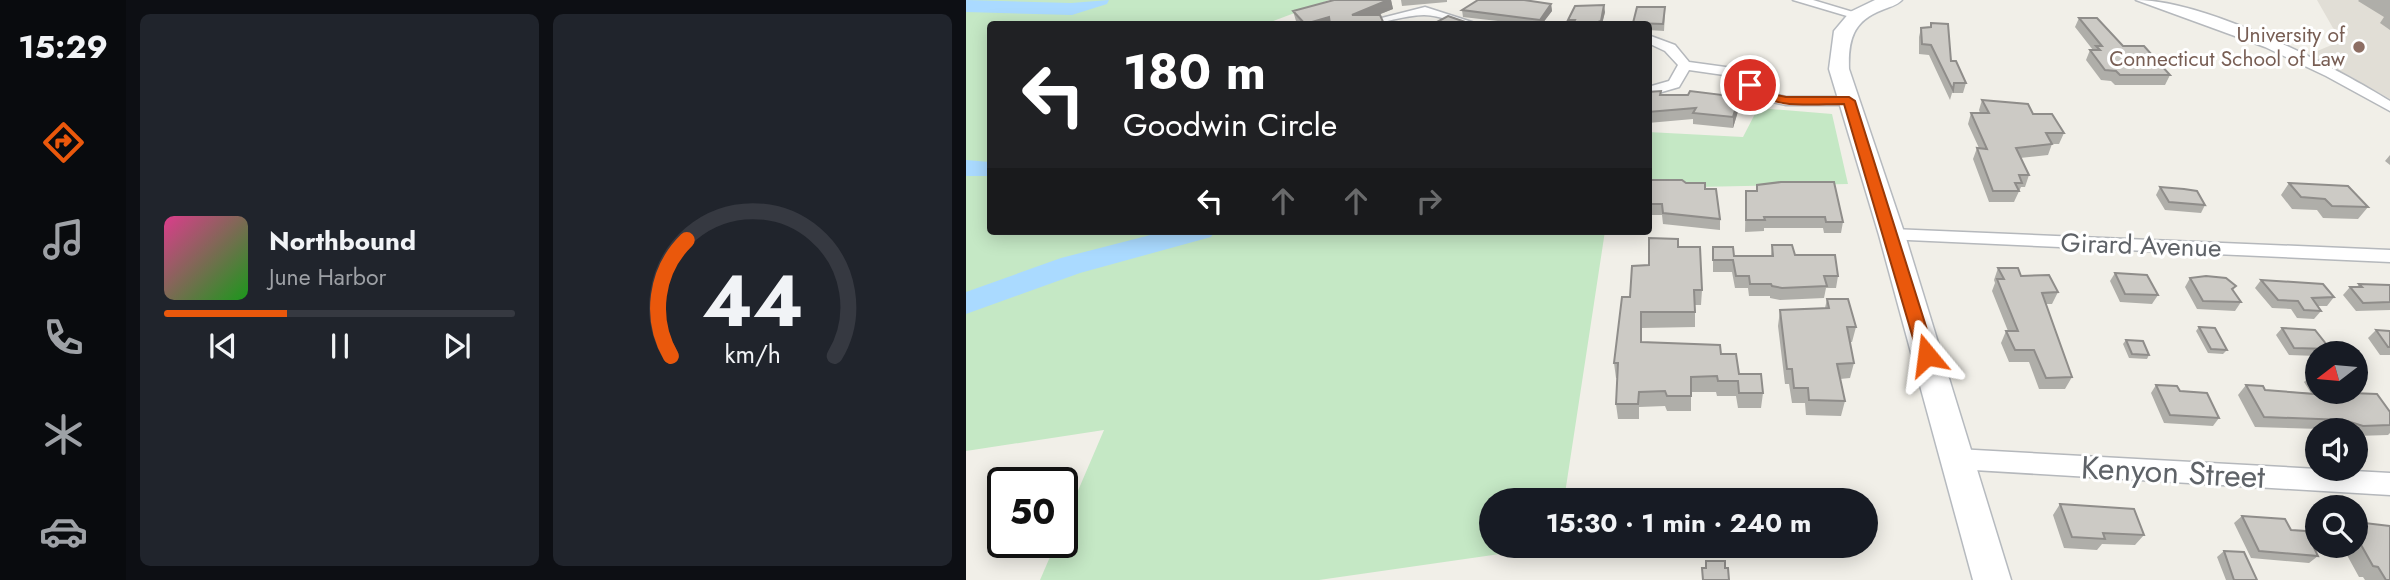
<!DOCTYPE html>
<html lang="en">
<head>
<meta charset="utf-8">
<style>
  :root { --surface:#171b24; --page:#20242c; --text:#f1f3f6; --muted:#9ea1a6; --line:#363941; --accent:#ea580c }
  body { margin:0; font-family:Jost,sans-serif; background:var(--page); color:var(--text); height:100vh; display:flex; flex-direction:column; font-size:26px; white-space:nowrap }
  * { box-sizing:border-box; margin:0 }
  p { font-size:23px; color:var(--muted) }
  .icon { flex:none; width:38px; height:38px; fill:none; stroke:currentColor; stroke-width:2; stroke-linecap:round; stroke-linejoin:round }
  .map { position:relative; flex:1; overflow:hidden }
  .drawer { display:flex; flex-direction:column; gap:14px; padding:14px; background:#0d0f14; width:840px }
  .drawer>* { flex:none }
  .hud { position:absolute; left:21px; top:21px; width:665px; height:214px; border-radius:7px; box-shadow:0 4px 18px #0003; background:#202124; color:#fff; overflow:hidden }
  .needle { width:46px; rotate:254deg }
  .fabs { position:absolute; left:1339px; top:341px; display:grid; gap:14px }
  .fabs a { display:grid; place-items:center; width:63px; height:63px; border-radius:50%; background:var(--surface); box-shadow:0 4px 18px #0003; font-size:35px }
  .speed { position:absolute; left:21px; top:467px; display:flex; gap:14px; font-size:35px; font-weight:700; text-align:center }
  .speed>* { display:grid; place-content:center; width:91px; height:91px; border-radius:50%; background:var(--surface); box-shadow:0 4px 18px #0003; line-height:1 }
  .speed .limit { border:4px solid #111; border-radius:10px; background:#fff; color:#111 }
  .pin { position:absolute; display:grid; place-items:center; width:60px; height:60px; color:#fff; margin:-30px; border:4px solid #fff; border-radius:50%; box-shadow:0 2px 7px #0007 }
  .me { position:absolute; width:77px; margin:-38px; rotate:344deg; stroke-linejoin:round; filter:drop-shadow(0 0 5px #0008) }
  .turn { display:flex; align-items:center; gap:24px; height:147px; padding:0 21px; font-size:32px }
  .turn .icon { width:91px; height:91px; stroke-width:2.5 }
  .turn b { display:block; font-size:49px; line-height:60px }
  .lanes { display:flex; align-items:center; height:66px; padding:0 21px; background:#0003; justify-content:center; gap:35px; direction:ltr }
  .lanes .off { opacity:.35 }
  .drawer .card { flex:1; display:flex; flex-direction:column; justify-content:center; gap:10px; min-width:0; padding:0 24px; border-radius:10px; background:var(--page) }
  .drawer .dial { align-items:center; gap:0 }
  .dial svg { height:182px; overflow:visible; fill:none; stroke:var(--line); stroke-width:7; stroke-linecap:round; text-anchor:middle }
  .dial text { fill:var(--text); stroke:none }
  .song { display:flex; align-items:center; gap:21px }
  .cover { width:84px; height:84px; border-radius:10px; background:linear-gradient(135deg,hsl(330 70% 55%),hsl(120 70% 35%)) }
  .played { height:7px; border-radius:4px; background:linear-gradient(90deg,var(--accent) 35%,var(--line) 35%) }
  .keys { display:flex; justify-content:space-around; direction:ltr }
  .drawer .tiles { flex:1; display:grid; gap:14px; grid-template-columns:repeat(2,1fr) }
  .trip { position:absolute; left:513px; top:488px; width:399px; height:70px; border-radius:35px; background:var(--surface); box-shadow:0 4px 18px #0003; font-weight:700; line-height:70px; text-align:center }
  main { display:flex; flex:1; min-height:0 }
  .tab-bar { display:flex; flex-direction:column; width:126px; justify-content:space-around; align-items:center; background:#090b0e; color:var(--muted) }
  .tab-bar .icon { width:49px; height:49px }
  .tab-bar .on { color:var(--accent) }
  .tab-bar b { font-size:32px; color:var(--text) }
  .map>svg:first-child { display:block }
</style>
</head>
<body>
<main>
<nav class="tab-bar">
<b>15:29</b>
<svg class="icon on" aria-label="directions" viewBox="0 0 24 24"><path d="M12 3l9 9-9 9-9-9zM9 14v-3h6M13 9l2 2-2 2"/></svg>
<svg class="icon" aria-label="music" viewBox="0 0 24 24"><path d="M9 18V5l10-2v13"/><circle cx="6" cy="18" r="3"/><circle cx="16" cy="16" r="3"/></svg>
<svg class="icon" aria-label="phone" viewBox="0 0 24 24"><path d="M5 4h4l2 5-3 2q2 4 5 5l2-3 5 2v4C11 20 4 13 5 4z"/></svg>
<svg class="icon" aria-label="climate" viewBox="0 0 24 24"><path d="M12 3v18M4 7l16 10M4 17L20 7"/></svg>
<svg class="icon" aria-label="car" viewBox="0 0 24 24"><path d="M5 17H2v-5l4-1 3-4h7l3 4 3 1v5h-3M9 17h6M6 11h13"/><circle cx="7" cy="17" r="2"/><circle cx="17" cy="17" r="2"/></svg>
</nav>
<section class="drawer">
<div class="tiles">
<div class="card">
<div class="song"><i class="cover"></i><div><b>Northbound</b><p>June Harbor</p></div></div>
<div class="played"></div>
<div class="keys"><svg class="icon" aria-label="previous" viewBox="0 0 24 24"><path d="M18 5L8 12l10 7zM5 5v14"/></svg><svg class="icon" aria-label="pause" viewBox="0 0 24 24"><path d="M8 5v14M16 5v14"/></svg><svg class="icon" aria-label="next" viewBox="0 0 24 24"><path d="M6 5l10 7-10 7zM19 5v14"/></svg></div>
</div>
<div class="card dial"><svg viewBox="0 0 100 80">
<path d="M14 69A42 42 0 1 1 86 69"/>
<path d="M14 69A42 42 0 0 1 21 18" stroke="#ea580c"/>
<text x="50" y="56" font-size="32" font-weight="700">44</text>
<text x="50" y="72" font-size="11">km/h</text>
</svg></div>
</div>
</section>
<div class="map">
<svg width="1424" height="580" viewBox="0 0 1424 580">
  <rect width="100%" height="100%" fill="#f1efe8"/>
  <path fill="#e1ded6" d="M 1351,0 L 1424,0 L 1424,99 L 1344,54 L 1380,39 L 1367,28 Z"/>
  <path fill="#c5e8c5" d="M 0,0 L 363,0 L 299,24 L 24,24 L 24,231 L 639,231 L 598,500 L 525,500 L 525,546 L 590,546 L 353,580 L 74,580 L 90,543 L 96,542 L 96,528 L 138,430 L 0,451 Z
    M 792,108 L 866,114 L 882,184 L 683,188 L 682,132 L 777,137 Z"/>
  <g fill="none" stroke-linecap="round" stroke-linejoin="round">
    <path fill="#aadaff" fill-rule="evenodd" d="M 0,0 L 105,3 L 143,0 L 141,4 L 106,15 L 0,12 Z
      M 0,160 L 24,162 L 24,176 L 0,176 Z
      M 200,231 L 249,231 L 245,237 L 114,273 L 0,314 L 0,292 L 95,258 Z"/>
    <defs>
      <path id="minor" d="M 827,0 L 847,0 L 897,15 L 891,19 Z
        M 1170,0 C 1239,0 1364,64 1424,101 L 1424,111 L 1360,76 L 1299,47 Z
        M 459,7 L 512,24 C 493,26 476,15 458,15 C 435,15 415,26 392,24 Z
        M 682,35 L 709,45 L 723,62 L 774,69 L 803,93 L 820,97 L 883,97 L 890,101 L 883,105 L 820,105 L 793,99 L 765,76 L 723,70 L 713,87 L 682,96 L 682,87 L 703,81 L 712,65 L 699,51 L 682,43 Z
        M 926,229 L 1424,250 L 1424,262 L 920,239 L 917,235 L 920,231 Z
        M 991,449 L 1424,473 L 1424,495 L 991,469 L 983,466 L 979,459 L 983,452 Z"/>
      <path id="secondary" d="M 909,0 L 936,0 C 930,6 923,7 916,10 C 887,21 882,40 883,69 L 939,235 L 1045,580 L 1007,580 L 913,235 L 863,69 L 868,31 L 884,12 Z"/>
    </defs>
    <use href="#minor" stroke="#b5b8bc" stroke-width="3"/>
    <use href="#secondary" stroke="#b6babf" stroke-width="3"/>
    <use href="#minor" fill="#fff" fill-rule="evenodd"/>
    <use href="#secondary" fill="#fff" fill-rule="evenodd"/>
  </g>
  <path fill="#afaea9" d="M 368,0 L 425,0 L 427,9 L 412,15 L 418,24 L 334,24 L 330,21 L 327,11 Z
    M 435,0 L 481,0 L 481,2 L 436,6 Z
    M 1393,0 L 1424,0 L 1424,30 L 1414,23 L 1418,17 L 1392,1 Z
    M 585,4 L 586,11 L 576,24 L 558,24 L 497,17 L 496,10 Z
    M 639,12 L 636,24 L 602,24 L 602,20 Z
    M 699,14 L 698,31 L 682,30 L 682,24 L 667,24 L 667,23 Z
    M 1113,18 L 1204,75 L 1199,85 L 1149,85 L 1145,81 L 1135,80 L 1120,60 L 1124,50 L 1127,50 L 1109,27 Z
    M 965,23 L 985,61 L 1000,83 L 997,93 L 986,93 L 984,100 L 963,55 L 953,54 L 953,37 L 955,28 L 964,27 Z
    M 682,92 L 695,95 L 773,97 L 773,108 L 767,128 L 727,124 L 727,119 L 682,123 Z
    M 1016,100 L 1067,114 L 1098,133 L 1093,144 L 1086,144 L 1082,155 L 1054,158 L 1063,175 L 1059,187 L 1055,187 L 1048,202 L 1023,202 L 1007,159 L 1011,148 L 1013,148 L 1002,124 L 1005,113 L 1014,113 L 1013,110 Z
    M 1424,155 L 1424,165 L 1419,161 Z
    M 682,180 L 720,183 L 739,189 L 754,219 L 754,230 L 697,224 L 696,215 L 682,215 Z
    M 1323,183 L 1402,207 L 1392,219 L 1357,218 L 1351,210 L 1326,209 L 1315,195 Z
    M 791,185 L 877,222 L 875,233 L 858,233 L 857,228 L 798,228 L 798,231 L 779,232 L 780,191 L 790,191 Z
    M 1194,187 L 1239,205 L 1235,213 L 1199,210 L 1190,195 Z
    M 806,245 L 872,276 L 870,288 L 860,288 L 858,298 L 814,300 L 804,298 L 804,296 L 783,296 L 782,288 L 769,288 L 766,272 L 747,272 L 747,247 L 768,256 L 805,256 Z
    M 712,247 L 736,290 L 735,305 L 729,305 L 729,327 L 676,328 L 676,342 L 755,354 L 773,374 L 797,393 L 795,408 L 772,408 L 770,396 L 751,396 L 750,392 L 725,392 L 725,411 L 701,411 L 699,406 L 673,407 L 673,419 L 652,419 L 650,404 L 651,378 L 650,378 L 648,363 L 664,297 L 683,265 Z
    M 1032,268 L 1055,276 L 1092,292 L 1086,304 L 1080,304 L 1106,377 L 1099,389 L 1073,389 L 1063,362 L 1043,362 L 1035,343 L 1040,331 L 1042,331 L 1026,291 L 1029,283 L 1028,280 Z
    M 1149,273 L 1192,295 L 1186,304 L 1154,302 L 1144,281 Z
    M 1224,278 L 1270,286 L 1267,290 L 1275,302 L 1269,311 L 1231,309 L 1219,287 Z
    M 1295,280 L 1368,297 L 1361,306 L 1352,306 L 1355,311 L 1348,319 L 1331,318 L 1325,309 L 1306,308 L 1289,288 Z
    M 1393,284 L 1424,285 L 1424,310 L 1390,311 L 1377,295 L 1384,287 L 1391,287 Z
    M 861,299 L 890,327 L 886,342 L 884,342 L 888,363 L 884,378 L 874,379 L 879,401 L 875,416 L 840,415 L 839,403 L 826,403 L 823,384 L 819,384 L 812,326 L 814,310 L 859,308 Z
    M 1233,327 L 1261,350 L 1257,354 L 1242,353 L 1230,331 Z
    M 1316,328 L 1364,349 L 1360,354 L 1351,354 L 1351,356 L 1323,355 L 1310,335 Z
    M 1410,330 L 1424,331 L 1424,355 L 1414,355 L 1402,338 Z
    M 1160,340 L 1183,355 L 1181,359 L 1163,358 L 1157,344 Z
    M 1348,372 L 1351,372 L 1351,392 L 1386,392 L 1424,412 L 1424,433 L 1422,435 L 1390,436 L 1390,430 L 1289,427 L 1272,395 L 1280,385 L 1299,390 L 1345,393 L 1338,382 Z
    M 1190,385 L 1253,418 L 1247,426 L 1198,423 L 1185,393 Z
    M 1094,504 L 1178,535 L 1169,545 L 1136,544 L 1131,550 L 1098,548 L 1087,515 Z
    M 1276,516 L 1325,530 L 1352,556 L 1343,563 L 1285,558 L 1268,523 Z
    M 1390,522 L 1424,580 L 1399,580 L 1397,577 L 1393,577 L 1376,546 L 1390,546 Z
    M 1258,551 L 1291,580 L 1260,580 L 1251,557 Z"/>
  <path fill="#8f8d8a" d="M 422,0 L 425,0 L 427,9 L 389,24 L 386,15 Z
    M 585,4 L 586,11 L 576,24 L 574,24 L 574,20 Z
    M 638,5 L 639,12 L 636,24 L 626,24 Z
    M 363,17 L 365,24 L 339,24 Z
    M 773,97 L 773,108 L 767,128 L 767,117 Z"/>
  <path fill="#cccac5" stroke="#8f8d8a" stroke-width="2" d="M 368,0 L 422,0 L 386,15 L 414,15 L 418,24 L 364,24 L 363,17 L 339,24 L 327,11 Z
    M 512,0 L 558,0 L 585,4 L 574,20 L 496,10 Z
    M 638,5 L 635,21 L 626,24 L 607,24 L 609,20 L 602,20 L 609,6 Z
    M 671,7 L 699,7 L 697,24 L 667,23 Z
    M 482,16 L 505,24 L 443,24 L 446,22 L 471,22 Z
    M 1113,18 L 1131,18 L 1157,46 L 1178,46 L 1204,75 L 1154,75 L 1150,71 L 1139,70 L 1124,50 L 1134,50 L 1130,46 L 1136,46 Z
    M 965,23 L 982,24 L 985,61 L 990,61 L 1000,83 L 988,83 L 987,90 L 965,45 L 956,44 L 955,28 L 965,27 Z
    M 695,91 L 694,95 L 722,95 L 724,91 L 773,97 L 767,117 L 727,113 L 730,108 L 682,112 L 682,92 Z
    M 1016,100 L 1062,104 L 1067,114 L 1086,114 L 1098,133 L 1080,133 L 1086,144 L 1050,148 L 1063,175 L 1053,175 L 1056,183 L 1049,183 L 1053,191 L 1027,191 L 1011,148 L 1021,149 L 1005,113 L 1023,113 Z
    M 682,180 L 716,180 L 720,183 L 739,183 L 739,189 L 750,189 L 754,219 L 697,213 L 696,204 L 682,204 Z
    M 815,182 L 868,182 L 877,222 L 860,222 L 859,217 L 798,217 L 799,220 L 780,220 L 780,191 L 791,191 L 791,185 Z
    M 1323,183 L 1382,186 L 1402,207 L 1366,206 L 1359,199 L 1335,197 Z
    M 1194,187 L 1218,189 L 1231,191 L 1239,205 L 1203,202 Z
    M 683,238 L 712,239 L 712,247 L 734,247 L 736,290 L 728,290 L 729,312 L 675,312 L 675,342 L 754,345 L 755,354 L 770,354 L 773,374 L 795,374 L 797,393 L 773,393 L 772,381 L 752,381 L 751,376 L 725,377 L 725,396 L 701,396 L 699,391 L 673,392 L 672,404 L 650,404 L 652,363 L 648,363 L 656,297 L 664,297 L 666,266 L 683,265 Z
    M 806,245 L 826,245 L 829,255 L 869,255 L 872,276 L 858,276 L 861,286 L 816,288 L 806,286 L 805,284 L 784,284 L 783,276 L 770,276 L 767,260 L 747,260 L 747,247 L 767,247 L 768,256 L 807,256 Z
    M 1032,268 L 1052,268 L 1055,276 L 1083,275 L 1092,292 L 1076,293 L 1106,377 L 1080,378 L 1068,350 L 1049,350 L 1040,331 L 1052,331 L 1031,279 L 1038,279 Z
    M 1149,273 L 1181,275 L 1192,295 L 1159,294 Z
    M 1240,276 L 1260,278 L 1270,286 L 1266,289 L 1275,302 L 1237,301 L 1224,278 Z
    M 1295,280 L 1357,284 L 1368,297 L 1346,298 L 1355,311 L 1338,310 L 1332,301 L 1312,300 Z
    M 1393,284 L 1424,285 L 1424,302 L 1397,303 L 1384,287 L 1396,287 Z
    M 861,299 L 882,299 L 890,327 L 881,327 L 888,363 L 871,364 L 879,401 L 843,400 L 842,388 L 828,388 L 826,369 L 821,369 L 814,310 L 863,308 Z
    M 1233,327 L 1249,328 L 1261,350 L 1245,349 Z
    M 1316,328 L 1349,330 L 1364,349 L 1328,348 Z
    M 1410,330 L 1424,331 L 1424,347 L 1422,347 Z
    M 1160,340 L 1177,341 L 1183,355 L 1166,354 Z
    M 1190,385 L 1211,386 L 1214,391 L 1241,393 L 1253,418 L 1204,415 Z
    M 1280,385 L 1297,386 L 1299,390 L 1362,395 L 1360,392 L 1411,394 L 1424,412 L 1424,425 L 1397,426 L 1378,420 L 1298,417 Z
    M 1094,504 L 1168,509 L 1178,535 L 1137,533 L 1139,539 L 1106,537 Z
    M 1276,516 L 1319,519 L 1325,530 L 1340,531 L 1352,556 L 1293,551 Z
    M 1390,522 L 1424,526 L 1424,580 L 1420,580 L 1412,567 L 1407,566 L 1390,536 Z
    M 1258,551 L 1278,552 L 1291,580 L 1268,580 Z
    M 740,561 L 759,561 L 759,568 L 762,568 L 763,580 L 737,580 L 736,568 L 740,568 Z"/>
  <path fill="#ea580c" stroke="#983908" stroke-width="2" d="M 784,81 L 802,93 L 820,97 L 883,97 L 889,101 L 969,355 L 967,359 L 961,361 L 952,355 L 878,104 C 844,104 808,110 780,87 L 778,85 Z"/>
  <circle fill="#8d6e63" stroke="#fff" stroke-width="2.5" cx="1393" cy="47" r="7"/>
  <g text-anchor="middle" stroke-width="6" stroke-linejoin="round" paint-order="stroke">
    <g font-size="21" fill="#785e54" stroke="#fff" text-anchor="end">
      <text x="1379" y="42">University of<tspan x="1379" dy="24">Connecticut School of Law</tspan></text>
    </g>
    <g font-size="26" fill="#5f6368" stroke="#fff">
      <text transform="translate(1175 245) rotate(2)" y="9">Girard Avenue</text>
    </g>
    <g font-size="32" fill="#5f6368" stroke="#fff">
      <text transform="translate(1207 472) rotate(3)" y="11">Kenyon Street</text>
    </g>
  </g>
</svg>
<div class="fabs">
<a><svg class="needle" viewBox="-14 -14 28 28"><path d="M0-13l5 13h-10z" fill="#e53935"/><path d="M0 13l5-13h-10z" fill="#9ea1a6"/></svg></a>
<a><svg class="icon" aria-label="sound" viewBox="0 0 24 24"><path d="M4 9h4l5-4v14l-5-4H4zM17 9q2 3 0 6"/></svg></a>
<a><svg class="icon" aria-label="search" viewBox="0 0 24 24"><circle cx="10" cy="10" r="6"/><path d="M15 15l6 6"/></svg></a>
</div>
<div class="speed"><div class="limit">50</div></div>
<div class="pin" style="left:784px;top:85px;background:#d93025"><svg class="icon" aria-label="arrive" viewBox="0 0 24 24"><path d="M6 21V4h12l-3 4 3 4H6"/></svg></div>
<svg class="me" style="left:961px;top:355px" viewBox="-20 -20 40 40"><path d="M0-17L14 15 0 8-14 15z" fill="#ea580c" stroke="#fff" stroke-width="4"/></svg>
<div class="trip">15:30 · 1 min · 240 m</div>
<div class="hud">
<div class="turn"><svg class="icon" aria-label="left" viewBox="0 0 24 24"><path d="M17 20v-9H6M10 6l-5 5 5 5"/></svg><div><b>180 m</b>Goodwin Circle</div></div>
<div class="lanes"><svg class="icon" aria-label="left" viewBox="0 0 24 24"><path d="M17 20v-9H6M10 6l-5 5 5 5"/></svg><svg class="icon off" aria-label="ahead" viewBox="0 0 24 24"><path d="M12 20V5M6 11l6-6 6 6"/></svg><svg class="icon off" aria-label="ahead" viewBox="0 0 24 24"><path d="M12 20V5M6 11l6-6 6 6"/></svg><svg class="icon off" aria-label="right" viewBox="0 0 24 24"><path d="M7 20v-9h11M14 6l5 5-5 5"/></svg></div>
</div>
</div>
</main>
</body>
</html>
